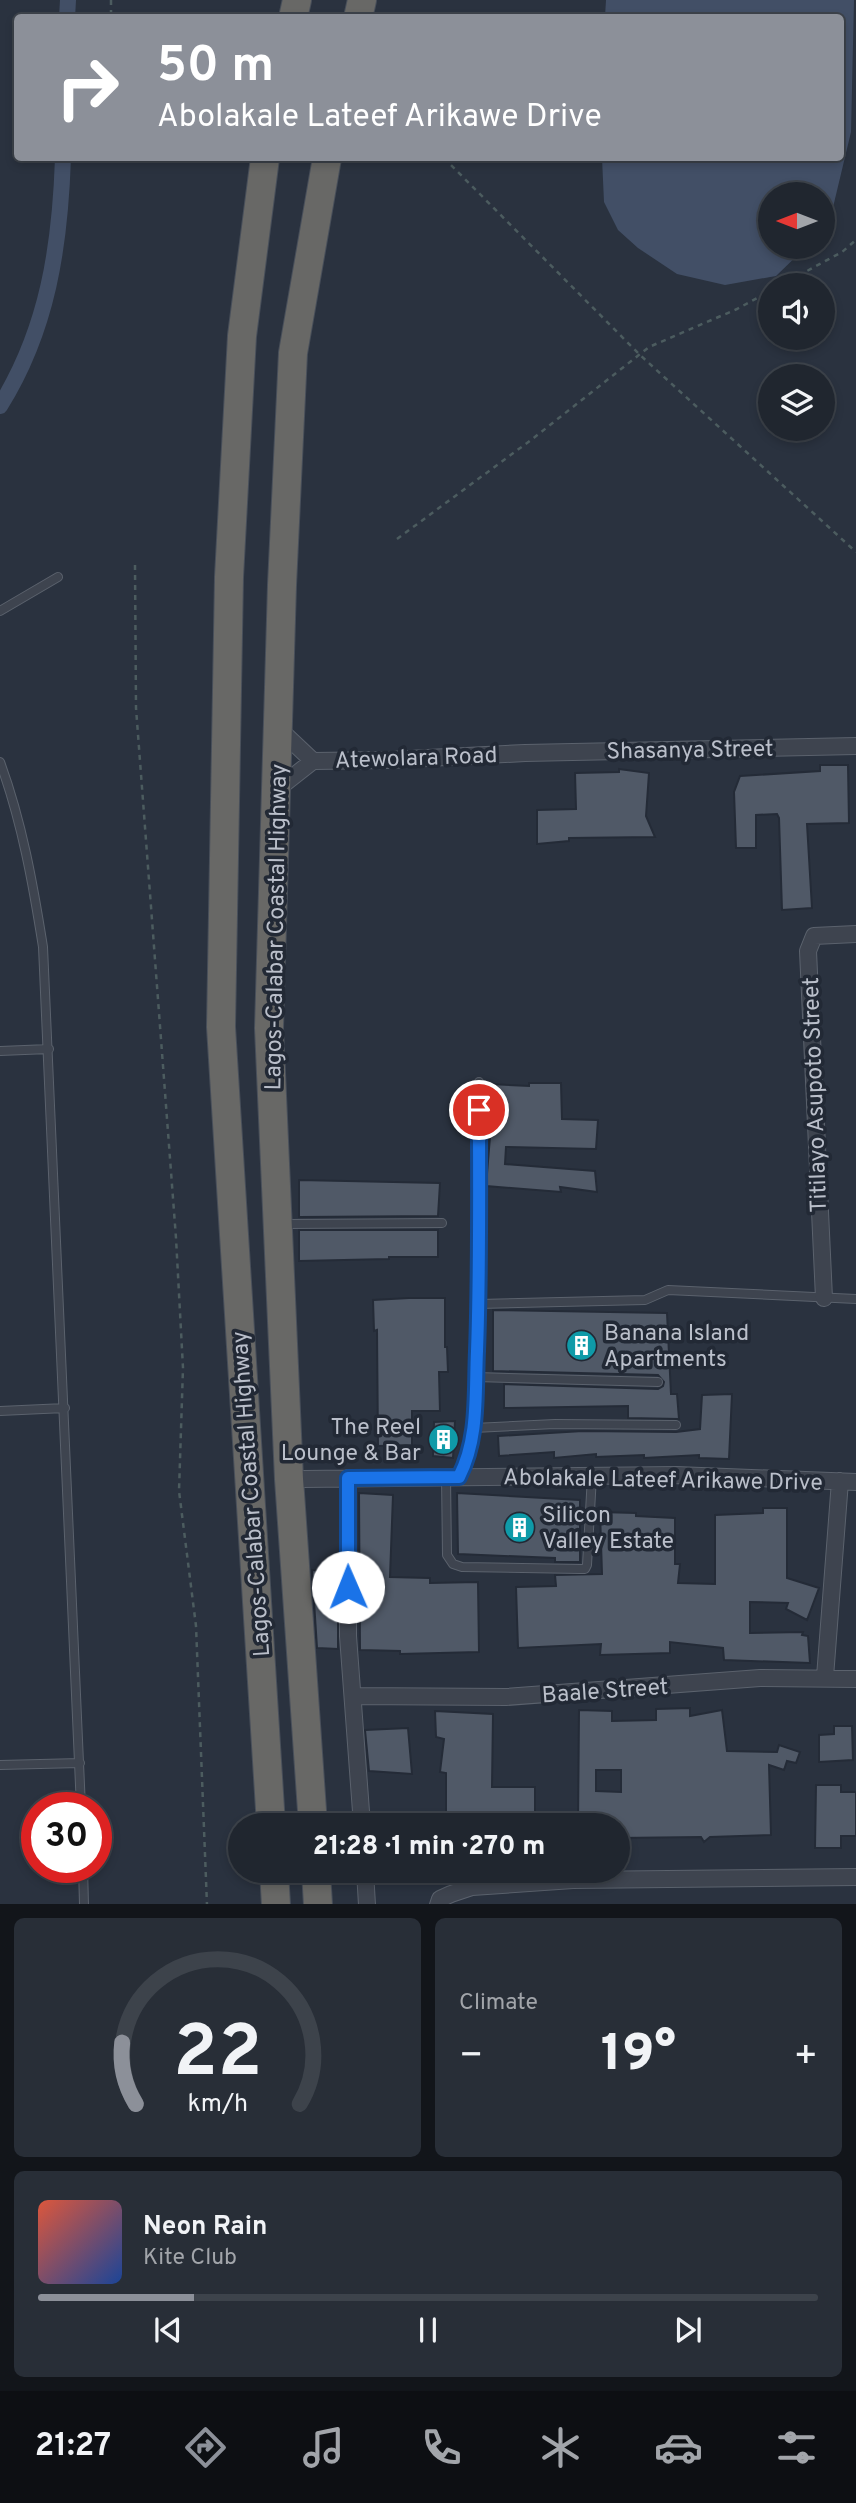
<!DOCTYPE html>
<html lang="en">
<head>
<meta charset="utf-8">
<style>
  :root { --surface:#20262f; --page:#282e37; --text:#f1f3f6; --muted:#a2a5aa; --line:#3d434b; --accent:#8c9099 }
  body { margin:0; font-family:Overpass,sans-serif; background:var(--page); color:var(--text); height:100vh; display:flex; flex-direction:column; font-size:26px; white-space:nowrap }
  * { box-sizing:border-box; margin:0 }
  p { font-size:23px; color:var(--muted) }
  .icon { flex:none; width:38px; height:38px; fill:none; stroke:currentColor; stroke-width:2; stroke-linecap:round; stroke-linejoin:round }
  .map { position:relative; height:1904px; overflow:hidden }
  .details { display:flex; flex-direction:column; gap:14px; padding:14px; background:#12151a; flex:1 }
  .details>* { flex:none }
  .banner { position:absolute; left:14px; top:14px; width:830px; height:147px; border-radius:7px; box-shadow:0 4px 10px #0003,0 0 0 2px var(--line); background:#8c9099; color:#fff; overflow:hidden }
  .needle { width:46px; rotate:270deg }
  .fabs { position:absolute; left:758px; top:182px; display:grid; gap:14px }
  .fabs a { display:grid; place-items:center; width:77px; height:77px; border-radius:50%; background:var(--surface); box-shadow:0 4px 10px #0003,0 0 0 2px var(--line); font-size:35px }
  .speed { position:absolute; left:21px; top:1792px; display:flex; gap:14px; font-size:35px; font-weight:700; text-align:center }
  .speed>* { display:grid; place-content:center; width:91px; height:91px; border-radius:50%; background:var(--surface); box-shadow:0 4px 10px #0003,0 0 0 2px var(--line); line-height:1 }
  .speed .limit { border:10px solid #d22; background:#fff; color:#111 }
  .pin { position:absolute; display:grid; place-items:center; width:60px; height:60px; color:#fff; margin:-30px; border:4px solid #fff; border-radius:50%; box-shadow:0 2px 7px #0007 }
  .me { position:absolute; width:77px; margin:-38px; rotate:359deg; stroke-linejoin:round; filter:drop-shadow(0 0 5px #0008) }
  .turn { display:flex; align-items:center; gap:24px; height:147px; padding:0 28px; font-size:32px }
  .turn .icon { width:91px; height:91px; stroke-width:2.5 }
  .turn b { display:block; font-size:49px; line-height:60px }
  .big { font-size:52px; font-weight:800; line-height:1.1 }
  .details .card { flex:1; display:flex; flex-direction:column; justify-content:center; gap:10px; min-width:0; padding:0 24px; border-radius:10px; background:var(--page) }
  .details .dial { align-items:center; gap:0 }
  .dial svg { height:182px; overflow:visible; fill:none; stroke:var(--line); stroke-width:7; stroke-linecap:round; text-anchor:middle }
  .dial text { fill:var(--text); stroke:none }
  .song { display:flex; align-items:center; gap:21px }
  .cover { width:84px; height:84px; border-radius:10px; background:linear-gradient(135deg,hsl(10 70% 55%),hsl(220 70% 35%)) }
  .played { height:7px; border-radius:4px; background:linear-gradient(90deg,var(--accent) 20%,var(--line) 20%) }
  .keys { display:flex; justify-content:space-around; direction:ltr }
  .heat { display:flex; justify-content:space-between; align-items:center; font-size:38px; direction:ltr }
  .details .tiles { flex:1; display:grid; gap:14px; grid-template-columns:1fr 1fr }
  .card:last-child { grid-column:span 2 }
  .trip { position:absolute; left:228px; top:1813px; width:402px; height:70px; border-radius:35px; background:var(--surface); box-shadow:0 4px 10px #0003,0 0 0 2px var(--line); font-weight:800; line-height:70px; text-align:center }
  .dock { display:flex; height:112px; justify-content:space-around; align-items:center; background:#0d0f13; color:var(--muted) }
  .dock .icon { width:49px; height:49px }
  .dock .current { color:var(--accent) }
  .dock b { font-size:32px; color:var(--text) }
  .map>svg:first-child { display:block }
</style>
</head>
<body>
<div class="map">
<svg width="856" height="1905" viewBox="0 0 856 1905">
  <rect width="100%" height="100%" fill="#2a323f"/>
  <path fill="#424f66" d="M 606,0 L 854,0 L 851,132 L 829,224 L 823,230 L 822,194 L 770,194 L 770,247 L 806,247 L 776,276 L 725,285 L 677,274 L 638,248 L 618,230 L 604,202 L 602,158 L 840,158 L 840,18 L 605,17 Z"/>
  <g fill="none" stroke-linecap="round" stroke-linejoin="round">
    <path stroke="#424f66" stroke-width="16" d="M 67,18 L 68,0
      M 0,406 C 48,329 60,246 63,158"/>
  </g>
  <path fill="#505967" stroke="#242b37" stroke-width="2" fill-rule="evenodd" d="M 820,765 L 848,765 L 849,823 L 807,824 L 812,908 L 782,910 L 779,818 L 777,814 L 756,815 L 756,848 L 736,848 L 734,792 L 740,776 L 820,771 Z
    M 619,769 L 649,773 L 646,816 L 655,837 L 569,838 L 569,841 L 537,844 L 537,810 L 576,809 L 575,773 L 619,772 Z
    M 529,1083 L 561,1083 L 562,1119 L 598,1120 L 596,1149 L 506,1147 L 505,1164 L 595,1171 L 597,1192 L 560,1187 L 561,1192 L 486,1186 L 492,1112 L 490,1084 L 529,1086 Z
    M 299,1180 L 440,1183 L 438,1216 L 299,1217 Z
    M 299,1230 L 438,1230 L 438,1257 L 389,1257 L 389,1259 L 299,1261 Z
    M 409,1298 L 445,1298 L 445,1347 L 447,1347 L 448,1372 L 439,1372 L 440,1411 L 412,1411 L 412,1445 L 378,1446 L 377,1330 L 374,1331 L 373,1300 Z
    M 493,1310 L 667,1313 L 671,1394 L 677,1394 L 679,1419 L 628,1418 L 628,1406 L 504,1408 L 504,1384 L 658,1389 L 663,1386 L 664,1382 L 658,1375 L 493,1371 Z
    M 732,1394 L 729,1459 L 699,1458 L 699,1455 L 644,1458 L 644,1455 L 596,1457 L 596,1454 L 554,1458 L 554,1452 L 499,1456 L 498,1436 L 583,1431 L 676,1432 L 700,1429 L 702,1395 Z
    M 455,1421 L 453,1458 L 433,1456 L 434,1422 Z
    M 359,1493 L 393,1495 L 390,1577 L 430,1578 L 430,1583 L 478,1582 L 479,1652 L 400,1654 L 400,1651 L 360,1650 Z
    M 457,1493 L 580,1500 L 580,1562 L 555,1562 L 555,1558 L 458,1554 Z
    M 763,1508 L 787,1508 L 787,1578 L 819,1588 L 807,1620 L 786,1609 L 788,1603 L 750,1602 L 750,1633 L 803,1632 L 802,1635 L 808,1636 L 810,1663 L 724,1660 L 723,1648 L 670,1642 L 670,1653 L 600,1655 L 601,1644 L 518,1648 L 516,1587 L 556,1586 L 555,1575 L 602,1574 L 600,1512 L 636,1513 L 636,1516 L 675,1518 L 675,1564 L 680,1564 L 678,1583 L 715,1584 L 715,1515 L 763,1513 Z
    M 312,1570 L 338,1573 L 338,1649 L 317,1648 Z
    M 690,1708 L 690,1716 L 722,1710 L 727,1751 L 777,1752 L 779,1745 L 800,1752 L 796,1763 L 787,1761 L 784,1770 L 769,1765 L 771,1835 L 710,1837 L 704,1842 L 701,1837 L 618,1838 L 618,1825 L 578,1825 L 579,1710 L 612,1711 L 612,1721 L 656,1720 L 656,1709 ZM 596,1770 L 621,1770 L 621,1792 L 596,1791 Z
    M 435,1711 L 493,1714 L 492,1787 L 535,1787 L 535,1825 L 446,1825 L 446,1773 L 440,1772 L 444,1739 L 436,1737 Z
    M 834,1726 L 852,1726 L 853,1760 L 819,1762 L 819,1735 L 834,1734 Z
    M 408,1728 L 412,1774 L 369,1771 L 365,1730 Z
    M 816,1785 L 841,1785 L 841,1792 L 856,1792 L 856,1836 L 841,1836 L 841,1848 L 815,1848 Z"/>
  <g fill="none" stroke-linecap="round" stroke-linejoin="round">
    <defs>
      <path id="service" d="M 0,611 L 58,577
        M 0,762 C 22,822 33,884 43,947 L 81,1808
        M 0,1051 L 49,1049
        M 287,1228 L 287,1224 L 442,1223
        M 479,1304 L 645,1300 L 668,1290 L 856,1299
        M 476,1377 L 658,1382
        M 0,1411 L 65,1408
        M 474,1428 L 555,1424 L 676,1425
        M 446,1477 L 447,1555 L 453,1564 L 462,1567 L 580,1569 L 585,1569 L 587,1565 L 592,1476
        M 459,1477 C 479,1436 476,1390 477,1345 C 481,1258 479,1170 479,1082
        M 0,1765 L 80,1763
        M 83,1867 L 84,1905"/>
      <path id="minor" d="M 278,728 L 313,761 L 389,760 L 525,753 L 856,746
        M 276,790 L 313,761
        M 824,1298 L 808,951 L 814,936 L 856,934
        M 348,1478 L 348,1636 L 362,1825
        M 303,1479 L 676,1475 L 856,1482
        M 825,1677 L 840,1481
        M 353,1696 L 506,1697 L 760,1678 L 856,1679
        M 365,1871 L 367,1905
        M 438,1905 L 440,1899 L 451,1894 L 472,1887 L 573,1880 L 856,1877"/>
      <path id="trunk" d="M 293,18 L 297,0
        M 358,18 L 362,0
        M 265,158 L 242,336 L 229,577 L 221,1027 L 271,1825
        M 313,1825 L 289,1479 L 269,1028 L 282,585 L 293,353 L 327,158
        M 274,1871 L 276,1905
        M 316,1871 L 318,1905"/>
    </defs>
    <use href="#service" stroke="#5b626d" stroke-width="10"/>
    <use href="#minor" stroke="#5b626d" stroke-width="18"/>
    <use href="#trunk" stroke="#484f5a" stroke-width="30"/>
    <path stroke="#4c5c5f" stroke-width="2.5" stroke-dasharray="5 5" stroke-linecap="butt" d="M 111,0 L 111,18
      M 444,158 L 640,355 L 856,552
      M 781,285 L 842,252 L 856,240
      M 397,539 L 531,440 L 649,347 L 737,309 L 770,291
      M 135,565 L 136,708 L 176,1238 L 183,1368 L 179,1491 L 196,1626 L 207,1905"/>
    <use href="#service" stroke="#3e444f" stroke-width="8"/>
    <use href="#minor" stroke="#3e444f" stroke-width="16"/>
    <use href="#trunk" stroke="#686866" stroke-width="28"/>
  </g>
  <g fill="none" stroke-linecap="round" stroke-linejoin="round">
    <defs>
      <path id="route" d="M 348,1587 L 348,1478 L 459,1477 C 479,1438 475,1394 477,1351 C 480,1271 479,1190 479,1110"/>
    </defs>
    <use href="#route" stroke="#114b97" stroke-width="18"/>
    <use href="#route" stroke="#1a73e8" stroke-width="12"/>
  </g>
  <defs>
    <symbol id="building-disc" viewBox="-11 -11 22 22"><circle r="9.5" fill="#0f9aa8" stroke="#222935"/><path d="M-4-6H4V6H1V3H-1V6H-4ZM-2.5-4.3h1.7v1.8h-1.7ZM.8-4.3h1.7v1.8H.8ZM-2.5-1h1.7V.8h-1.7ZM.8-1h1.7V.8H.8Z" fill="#fff"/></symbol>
  </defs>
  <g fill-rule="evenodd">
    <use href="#building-disc" x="564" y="1328" width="35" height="35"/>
    <use href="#building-disc" x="426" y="1422" width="35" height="35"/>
    <use href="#building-disc" x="502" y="1510" width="35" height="35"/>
  </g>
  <g text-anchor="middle" stroke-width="7" stroke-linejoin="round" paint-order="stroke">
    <g font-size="23" fill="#babfca" stroke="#222935">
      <text transform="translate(690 749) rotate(-1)" y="8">Shasanya Street</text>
      <text transform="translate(416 757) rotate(-2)" y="8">Atewolara Road</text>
      <text transform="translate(275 927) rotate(-89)" y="8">Lagos-Calabar Coastal Highway</text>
      <text transform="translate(814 1095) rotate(-92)" y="8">Titilayo Asupoto Street</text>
      <text transform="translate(663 1479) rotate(1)" y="8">Abolakale Lateef Arikawe Drive</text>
      <text transform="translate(250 1494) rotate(-94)" y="8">Lagos-Calabar Coastal Highway</text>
      <text transform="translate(605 1690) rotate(-4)" y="8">Baale Street</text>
    </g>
    <g font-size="23" fill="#babfca" stroke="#222935" text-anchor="start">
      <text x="604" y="1340">Banana Island<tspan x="604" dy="26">Apartments</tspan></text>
      <text x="421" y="1434" text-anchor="end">The Reel<tspan x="421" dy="26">Lounge &amp; Bar</tspan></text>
      <text x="542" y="1522">Silicon<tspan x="542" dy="26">Valley Estate</tspan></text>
    </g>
  </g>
</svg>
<div class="fabs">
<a><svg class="needle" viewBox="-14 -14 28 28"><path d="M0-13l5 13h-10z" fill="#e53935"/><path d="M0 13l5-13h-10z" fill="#a2a5aa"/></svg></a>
<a><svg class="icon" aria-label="sound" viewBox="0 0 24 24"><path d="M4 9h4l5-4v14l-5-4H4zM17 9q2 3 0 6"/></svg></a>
<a><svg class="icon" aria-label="layers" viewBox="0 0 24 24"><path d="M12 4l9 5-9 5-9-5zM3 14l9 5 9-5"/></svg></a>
</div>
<div class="speed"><div class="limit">30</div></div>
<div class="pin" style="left:479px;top:1110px;background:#d93025"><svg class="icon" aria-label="arrive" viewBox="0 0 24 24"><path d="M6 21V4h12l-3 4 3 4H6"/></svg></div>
<svg class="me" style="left:348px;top:1587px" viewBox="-20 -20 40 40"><circle r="19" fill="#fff"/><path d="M0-13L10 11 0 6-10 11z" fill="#1a73e8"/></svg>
<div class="trip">21:28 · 1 min · 270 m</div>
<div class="banner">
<div class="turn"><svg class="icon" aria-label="right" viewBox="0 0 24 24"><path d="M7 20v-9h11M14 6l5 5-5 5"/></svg><div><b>50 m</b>Abolakale Lateef Arikawe Drive</div></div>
</div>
</div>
<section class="details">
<div class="tiles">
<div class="card dial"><svg viewBox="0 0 100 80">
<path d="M14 69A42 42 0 1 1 86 69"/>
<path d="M14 69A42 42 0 0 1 8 42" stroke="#8c9099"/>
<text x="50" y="56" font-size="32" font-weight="700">22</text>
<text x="50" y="72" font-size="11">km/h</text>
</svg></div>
<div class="card"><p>Climate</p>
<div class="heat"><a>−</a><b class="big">19°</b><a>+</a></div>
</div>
<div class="card">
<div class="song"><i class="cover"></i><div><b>Neon Rain</b><p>Kite Club</p></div></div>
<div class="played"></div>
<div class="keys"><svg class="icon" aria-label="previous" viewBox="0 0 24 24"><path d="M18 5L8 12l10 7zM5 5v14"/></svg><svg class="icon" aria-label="pause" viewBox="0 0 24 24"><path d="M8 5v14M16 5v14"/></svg><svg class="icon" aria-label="next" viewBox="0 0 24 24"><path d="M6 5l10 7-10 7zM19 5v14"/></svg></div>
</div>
</div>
</section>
<nav class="dock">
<b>21:27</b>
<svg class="icon current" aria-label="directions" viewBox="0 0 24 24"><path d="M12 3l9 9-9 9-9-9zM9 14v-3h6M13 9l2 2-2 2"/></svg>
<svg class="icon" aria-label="music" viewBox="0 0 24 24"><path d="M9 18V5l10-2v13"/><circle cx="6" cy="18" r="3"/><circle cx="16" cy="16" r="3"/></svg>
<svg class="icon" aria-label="phone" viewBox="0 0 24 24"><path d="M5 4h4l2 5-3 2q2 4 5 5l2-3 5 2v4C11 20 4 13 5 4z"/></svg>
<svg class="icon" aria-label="climate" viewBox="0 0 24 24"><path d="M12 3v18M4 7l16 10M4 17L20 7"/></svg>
<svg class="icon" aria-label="car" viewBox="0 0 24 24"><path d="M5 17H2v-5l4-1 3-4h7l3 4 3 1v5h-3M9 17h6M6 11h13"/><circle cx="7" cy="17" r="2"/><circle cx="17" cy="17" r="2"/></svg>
<svg class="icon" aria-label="filters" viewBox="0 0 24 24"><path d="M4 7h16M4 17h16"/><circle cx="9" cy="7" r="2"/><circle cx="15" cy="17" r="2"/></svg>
</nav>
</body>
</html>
